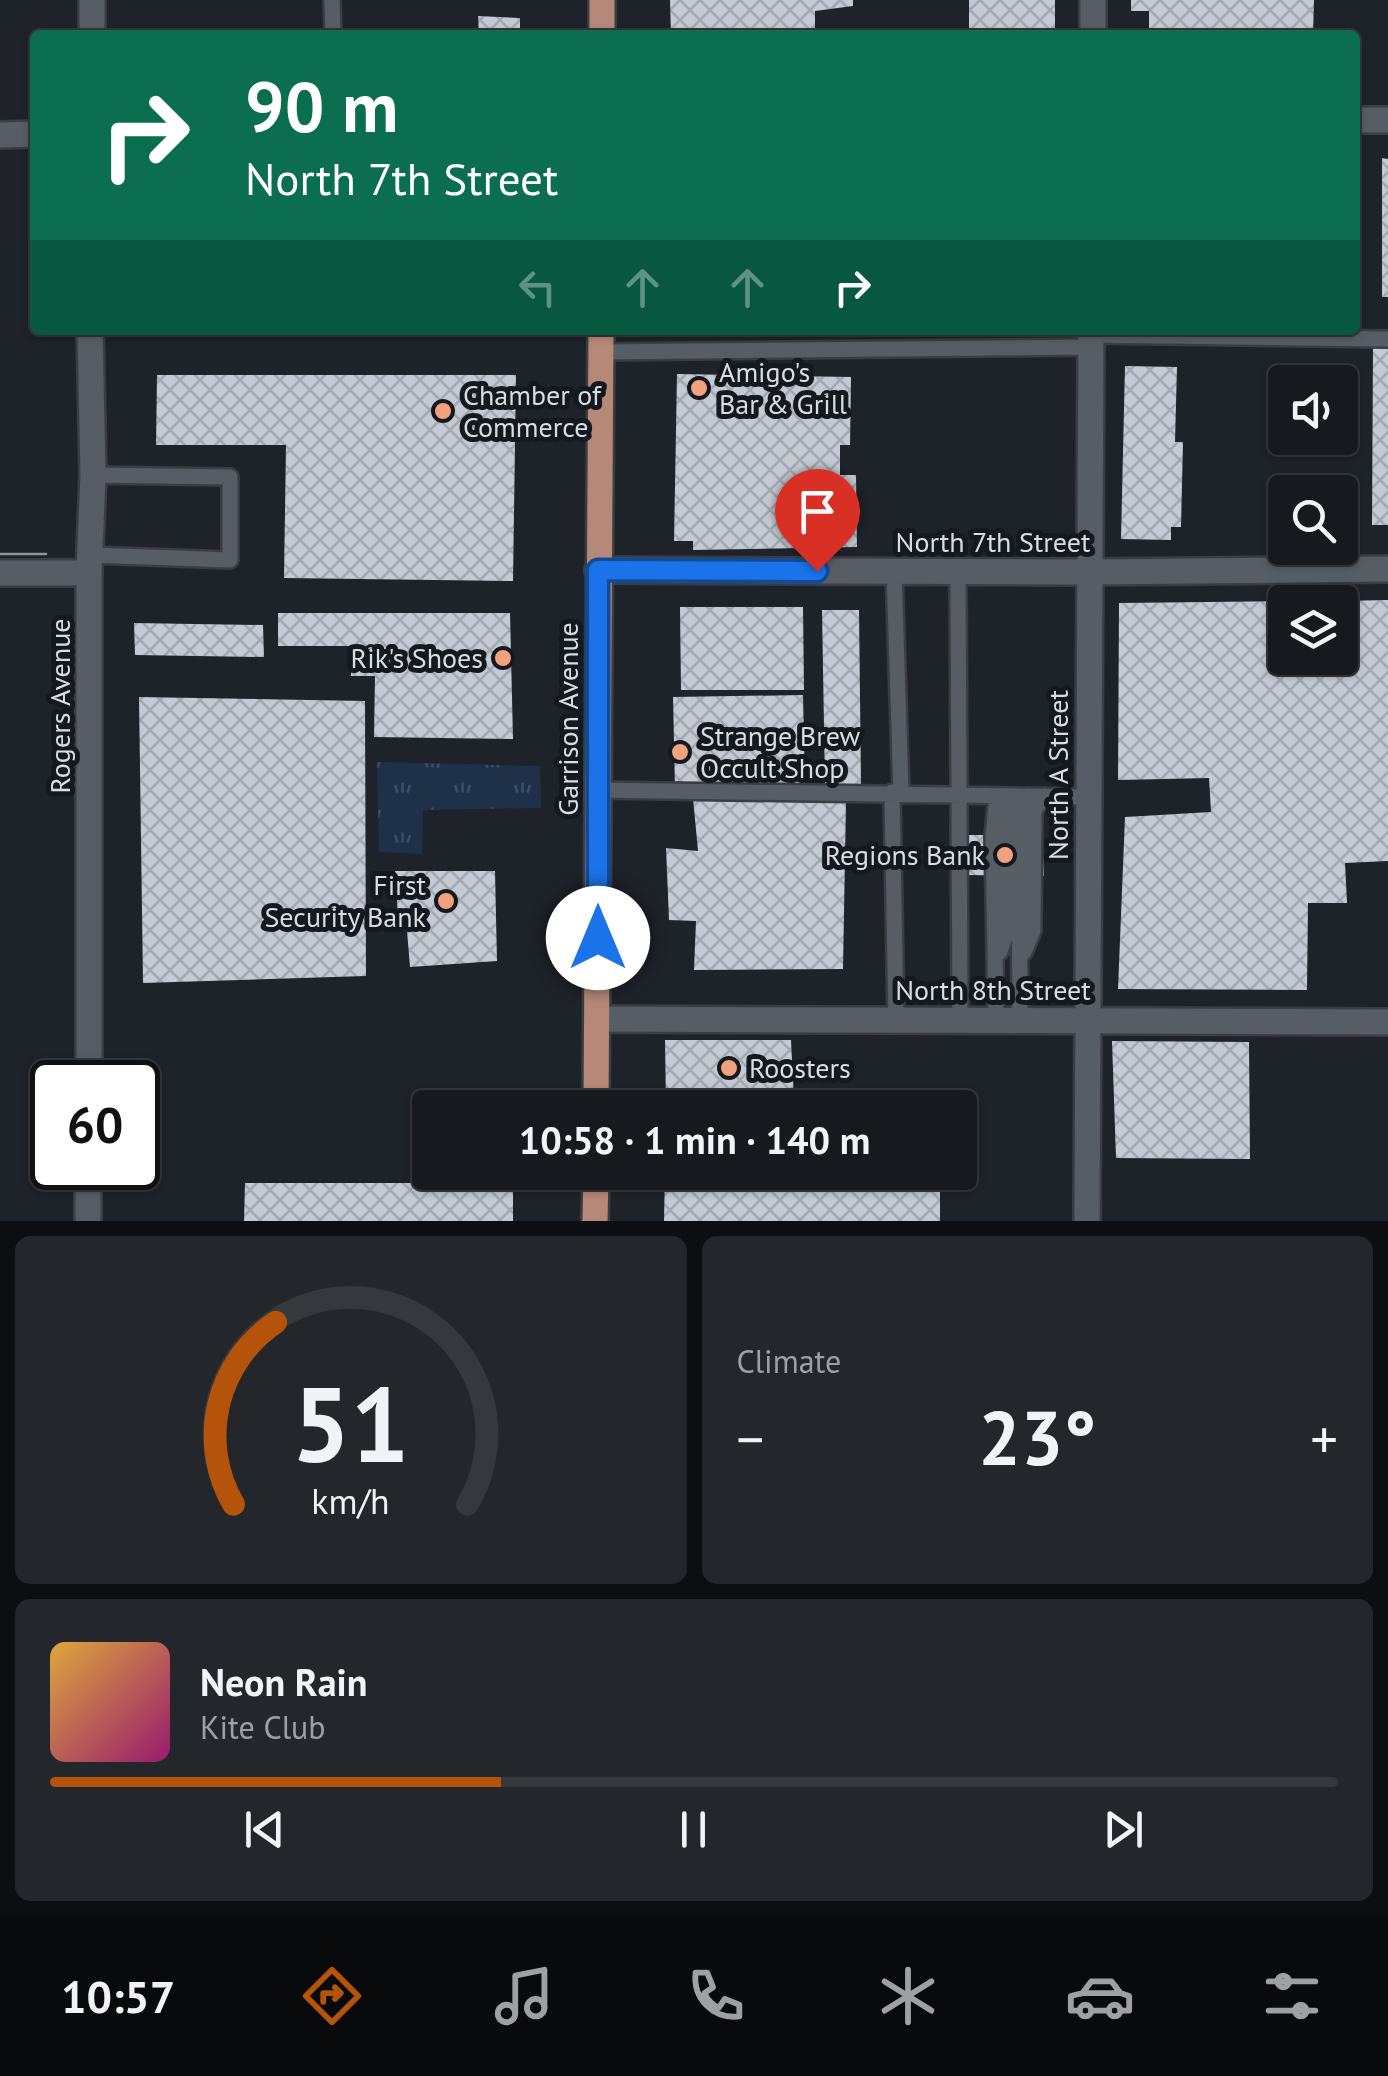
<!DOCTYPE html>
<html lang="en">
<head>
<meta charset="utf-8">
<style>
  :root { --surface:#161a1f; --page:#23272c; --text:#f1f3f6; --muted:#9ea1a4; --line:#35383d; --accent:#b45309 }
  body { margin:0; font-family:"PT Sans",sans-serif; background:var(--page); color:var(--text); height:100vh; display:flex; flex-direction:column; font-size:38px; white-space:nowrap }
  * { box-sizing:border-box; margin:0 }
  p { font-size:32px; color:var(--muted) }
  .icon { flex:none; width:55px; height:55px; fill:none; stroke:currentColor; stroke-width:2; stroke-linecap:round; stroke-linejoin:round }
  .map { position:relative; height:1221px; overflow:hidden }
  .panel { display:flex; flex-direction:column; gap:15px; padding:15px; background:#0c0e11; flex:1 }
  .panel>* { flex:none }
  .guide { position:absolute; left:30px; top:30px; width:1330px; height:305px; border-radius:10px; box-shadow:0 2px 8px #0004,0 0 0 2px var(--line); background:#0b6e4f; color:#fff; overflow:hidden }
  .controls { position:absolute; left:1268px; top:365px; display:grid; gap:20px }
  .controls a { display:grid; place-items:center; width:90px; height:90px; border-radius:10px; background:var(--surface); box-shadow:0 2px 8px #0004,0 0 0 2px var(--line); font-size:50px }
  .speed { position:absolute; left:30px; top:1060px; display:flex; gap:20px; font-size:50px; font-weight:700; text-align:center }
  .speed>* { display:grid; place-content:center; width:130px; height:130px; border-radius:50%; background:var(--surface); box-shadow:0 2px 8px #0004,0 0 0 2px var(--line); line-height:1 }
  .speed .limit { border:5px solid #111; border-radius:15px; background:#fff; color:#111 }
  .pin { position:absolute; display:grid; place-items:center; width:85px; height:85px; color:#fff; margin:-102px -42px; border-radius:50% 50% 50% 0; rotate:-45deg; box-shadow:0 0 10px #0007 }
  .pin .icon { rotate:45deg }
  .me { position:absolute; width:110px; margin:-55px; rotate:0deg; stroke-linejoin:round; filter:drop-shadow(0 0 8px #0008) }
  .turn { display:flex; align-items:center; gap:35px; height:210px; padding:0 50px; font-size:45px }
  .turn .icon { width:130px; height:130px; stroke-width:2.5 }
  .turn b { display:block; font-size:70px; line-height:85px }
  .lanes { display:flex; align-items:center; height:95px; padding:0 50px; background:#0003; justify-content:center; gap:50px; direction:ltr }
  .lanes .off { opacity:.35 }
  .big { font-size:75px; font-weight:800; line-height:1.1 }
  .panel .card { flex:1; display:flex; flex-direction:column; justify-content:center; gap:15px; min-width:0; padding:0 35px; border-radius:15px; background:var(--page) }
  .panel .dial { align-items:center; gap:0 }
  .dial svg { height:260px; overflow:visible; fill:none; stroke:var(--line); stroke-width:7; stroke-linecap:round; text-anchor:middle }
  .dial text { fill:var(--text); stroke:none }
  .song { display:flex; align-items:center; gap:30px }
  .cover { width:120px; height:120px; border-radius:15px; background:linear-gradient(135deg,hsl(40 70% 55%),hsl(320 70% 35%)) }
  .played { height:10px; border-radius:5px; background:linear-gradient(90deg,var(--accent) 35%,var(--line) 35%) }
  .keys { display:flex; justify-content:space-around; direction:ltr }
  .heat { display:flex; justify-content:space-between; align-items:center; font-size:55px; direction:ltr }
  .panel .tiles { flex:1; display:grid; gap:15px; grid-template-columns:1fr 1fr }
  .card:last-child { grid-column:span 2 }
  .trip { position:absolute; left:412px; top:1090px; width:565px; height:100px; border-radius:10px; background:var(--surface); box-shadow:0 2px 8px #0004,0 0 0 2px var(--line); font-weight:800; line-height:100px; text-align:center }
  .tabs { display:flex; height:160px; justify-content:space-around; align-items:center; background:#090a0c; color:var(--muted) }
  .tabs .icon { width:70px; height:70px }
  .tabs .active { color:var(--accent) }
  .tabs b { font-size:45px; color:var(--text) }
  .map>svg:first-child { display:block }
</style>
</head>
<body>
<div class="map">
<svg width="1388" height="1221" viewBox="0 0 1388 1221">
  <defs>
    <pattern id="park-tufts" width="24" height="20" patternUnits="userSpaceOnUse" patternTransform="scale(2.5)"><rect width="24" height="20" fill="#1f3049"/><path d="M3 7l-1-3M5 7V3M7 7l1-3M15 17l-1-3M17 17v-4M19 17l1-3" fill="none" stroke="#3f4d63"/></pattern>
    <pattern id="building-cross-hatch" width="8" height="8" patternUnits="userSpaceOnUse" patternTransform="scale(2.5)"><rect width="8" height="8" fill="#c4cad3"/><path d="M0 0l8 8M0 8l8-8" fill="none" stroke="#a3a8af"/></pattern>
  </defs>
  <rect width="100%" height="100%" fill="#1e2229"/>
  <path fill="url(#park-tufts)" d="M 377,762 L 540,766 L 541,808 L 423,810 L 422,854 L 379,852 Z"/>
  <path fill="url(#building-cross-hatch)" d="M 670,0 L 853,0 L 853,6 L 815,11 L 815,35 L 671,35 Z
    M 969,0 L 1055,0 L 1055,35 L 969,35 Z
    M 1131,0 L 1314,0 L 1313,35 L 1149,35 L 1149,11 L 1131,11 Z
    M 478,16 L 520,18 L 520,35 L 479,35 Z
    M 1382,158 L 1388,159 L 1388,297 L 1382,297 Z
    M 1373,348 L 1388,348 L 1388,525 L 1372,525 Z
    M 1125,366 L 1177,367 L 1175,442 L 1183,442 L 1181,527 L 1171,527 L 1171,540 L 1121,539 Z
    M 677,374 L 851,377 L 850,445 L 840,445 L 840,475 L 856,475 L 857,547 L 693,550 L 693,541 L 674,541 Z
    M 157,375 L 516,375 L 513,581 L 284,578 L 286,445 L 156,445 Z
    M 1388,600 L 1388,861 L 1345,863 L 1347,903 L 1308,903 L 1307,990 L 1118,989 L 1125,817 L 1211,812 L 1209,778 L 1118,780 L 1119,603 L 1285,601 L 1285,658 L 1340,658 L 1340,601 Z
    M 680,607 L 803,607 L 804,690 L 681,690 Z
    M 822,610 L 859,610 L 861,786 L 825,786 Z
    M 278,613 L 510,613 L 513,739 L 374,737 L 375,676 L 351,676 L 351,646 L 278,646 Z
    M 134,623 L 263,625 L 264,657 L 135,655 Z
    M 803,695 L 805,787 L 675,789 L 673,697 Z
    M 139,697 L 365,701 L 366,976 L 143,983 Z
    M 693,798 L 846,801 L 843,969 L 694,970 L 696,921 L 669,920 L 666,848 L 698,851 Z
    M 968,835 L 1042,835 L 1044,876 L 967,875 Z
    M 395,871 L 495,871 L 497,961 L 410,967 L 407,931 L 399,931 Z
    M 665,1040 L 791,1040 L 794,1100 L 776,1098 L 776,1108 L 666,1108 Z
    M 1112,1041 L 1249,1042 L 1250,1159 L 1116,1158 Z
    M 665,1172 L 940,1172 L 940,1221 L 664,1221 Z
    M 245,1183 L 513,1183 L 513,1221 L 244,1221 Z"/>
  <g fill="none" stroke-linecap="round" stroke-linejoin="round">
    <defs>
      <path id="lane" d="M 332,0 L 333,35
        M 1091,335 L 1388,339
        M 601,352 L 1091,347
        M 90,555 L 230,560 L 230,477 L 93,475
        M 894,571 L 901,792
        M 958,572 L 960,1020
        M 598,790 L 1087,797
        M 892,792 L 896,1020
        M 1000,952 L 1007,931 L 1008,809 L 1015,796
        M 1024,952 L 1033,931 L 1034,810 L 1045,796
        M 996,1020 L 993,835 L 997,796
        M 1020,1020 L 1019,835 L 1023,805 L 1029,796"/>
      <path id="street" d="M 598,570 L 1089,572 L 1388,569
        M 0,573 L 89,573
        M 597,1019 L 1388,1022"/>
      <path id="secondary" d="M 92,35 L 92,0
        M 1093,35 L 1093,0
        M 1355,120 L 1388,120
        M 0,135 L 35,134
        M 89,1082 L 89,573 L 93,475 L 90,330
        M 88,1221 L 88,1168
        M 1087,1221 L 1091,330"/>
      <path id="primary" d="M 602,35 L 602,0
        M 596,1108 L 601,330
        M 595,1221 L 596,1172"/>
    </defs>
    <use href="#lane" stroke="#3a3e43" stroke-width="20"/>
    <use href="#street" stroke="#3a3e43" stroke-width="30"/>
    <use href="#secondary" stroke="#3a3e43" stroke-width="30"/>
    <use href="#primary" stroke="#3a3e43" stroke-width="30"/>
    <use href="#lane" stroke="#575d64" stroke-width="15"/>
    <use href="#street" stroke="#575d64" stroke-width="25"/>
    <use href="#secondary" stroke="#575d64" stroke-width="25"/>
    <use href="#primary" stroke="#b68877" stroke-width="25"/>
    <path stroke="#919499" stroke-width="2.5" d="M 0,554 L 46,554"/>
  </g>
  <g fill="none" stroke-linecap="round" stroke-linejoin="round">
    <defs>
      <path id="route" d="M 598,938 L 598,570 L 817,571"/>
    </defs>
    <use href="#route" stroke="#114b97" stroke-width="25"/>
    <use href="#route" stroke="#1a73e8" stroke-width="18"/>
  </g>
  <g fill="#f2a17e" stroke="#14191f" stroke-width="4">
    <circle cx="699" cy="388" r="10"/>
    <circle cx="443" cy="411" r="10"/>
    <circle cx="503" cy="658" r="10"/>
    <circle cx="680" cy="752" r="10"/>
    <circle cx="1005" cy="855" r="10"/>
    <circle cx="446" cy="901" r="10"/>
    <circle cx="729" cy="1068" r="10"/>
  </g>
  <g text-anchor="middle" stroke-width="10" stroke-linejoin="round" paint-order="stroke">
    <g font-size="28" fill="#d9dce0" stroke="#14191f" text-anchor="start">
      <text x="719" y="382">Amigo's<tspan x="719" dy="32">Bar &amp; Grill</tspan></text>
      <text x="463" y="405">Chamber of<tspan x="463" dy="32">Commerce</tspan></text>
      <text x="483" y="668" text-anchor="end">Rik's Shoes</text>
      <text x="700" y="746">Strange Brew<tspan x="700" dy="32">Occult Shop</tspan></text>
      <text x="985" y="865" text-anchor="end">Regions Bank</text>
      <text x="426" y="895" text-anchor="end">First<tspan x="426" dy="32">Security Bank</tspan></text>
      <text x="749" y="1078">Roosters</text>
    </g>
    <g font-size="28" fill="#d9dce0" stroke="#14191f">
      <text x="993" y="552">North 7th Street</text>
      <text transform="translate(60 706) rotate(-90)" y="10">Rogers Avenue</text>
      <text transform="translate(568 719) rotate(-90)" y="10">Garrison Avenue</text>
      <text transform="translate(1058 775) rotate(-90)" y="10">North A Street</text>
      <text x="993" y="1000">North 8th Street</text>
    </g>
  </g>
</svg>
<div class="controls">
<a><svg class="icon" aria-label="sound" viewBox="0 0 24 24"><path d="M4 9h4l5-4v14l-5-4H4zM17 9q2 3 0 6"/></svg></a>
<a><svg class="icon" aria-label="search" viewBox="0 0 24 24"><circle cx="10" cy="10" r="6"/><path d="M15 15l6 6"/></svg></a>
<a><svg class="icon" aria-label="layers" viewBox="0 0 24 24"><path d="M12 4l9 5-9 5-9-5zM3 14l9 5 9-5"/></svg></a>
</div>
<div class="speed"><div class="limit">60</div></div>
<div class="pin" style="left:817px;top:571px;background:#d93025"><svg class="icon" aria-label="arrive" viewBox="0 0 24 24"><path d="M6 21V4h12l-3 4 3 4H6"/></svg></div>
<svg class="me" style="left:598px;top:938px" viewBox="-20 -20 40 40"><circle r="19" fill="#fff"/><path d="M0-13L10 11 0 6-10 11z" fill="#1a73e8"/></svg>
<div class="trip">10:58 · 1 min · 140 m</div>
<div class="guide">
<div class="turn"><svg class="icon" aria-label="right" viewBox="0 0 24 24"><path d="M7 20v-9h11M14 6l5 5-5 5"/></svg><div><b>90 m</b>North 7th Street</div></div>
<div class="lanes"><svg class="icon off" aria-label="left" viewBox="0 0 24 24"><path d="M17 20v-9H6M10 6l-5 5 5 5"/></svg><svg class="icon off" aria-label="ahead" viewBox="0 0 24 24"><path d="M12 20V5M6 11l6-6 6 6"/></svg><svg class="icon off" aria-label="ahead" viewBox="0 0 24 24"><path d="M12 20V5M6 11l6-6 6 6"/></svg><svg class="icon" aria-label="right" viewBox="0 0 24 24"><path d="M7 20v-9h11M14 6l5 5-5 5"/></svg></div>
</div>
</div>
<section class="panel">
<div class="tiles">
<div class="card dial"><svg viewBox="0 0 100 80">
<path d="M14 69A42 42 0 1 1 86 69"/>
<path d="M14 69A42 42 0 0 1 27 13" stroke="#b45309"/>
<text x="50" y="56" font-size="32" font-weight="700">51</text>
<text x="50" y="72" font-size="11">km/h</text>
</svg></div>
<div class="card"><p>Climate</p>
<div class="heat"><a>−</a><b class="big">23°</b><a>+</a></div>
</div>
<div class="card">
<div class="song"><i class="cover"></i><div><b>Neon Rain</b><p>Kite Club</p></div></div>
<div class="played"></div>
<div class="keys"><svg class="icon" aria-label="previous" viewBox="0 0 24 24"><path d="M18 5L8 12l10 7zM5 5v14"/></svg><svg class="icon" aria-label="pause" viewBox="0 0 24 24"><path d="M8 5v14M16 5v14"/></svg><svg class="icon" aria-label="next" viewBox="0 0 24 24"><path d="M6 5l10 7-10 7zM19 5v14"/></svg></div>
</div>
</div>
</section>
<nav class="tabs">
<b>10:57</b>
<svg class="icon active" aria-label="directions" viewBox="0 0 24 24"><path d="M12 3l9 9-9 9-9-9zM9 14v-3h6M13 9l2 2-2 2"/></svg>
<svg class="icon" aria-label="music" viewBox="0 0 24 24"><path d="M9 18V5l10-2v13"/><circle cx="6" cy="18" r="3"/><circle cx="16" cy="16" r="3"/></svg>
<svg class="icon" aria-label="phone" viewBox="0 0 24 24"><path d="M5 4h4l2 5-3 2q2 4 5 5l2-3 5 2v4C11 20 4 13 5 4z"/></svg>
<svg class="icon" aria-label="climate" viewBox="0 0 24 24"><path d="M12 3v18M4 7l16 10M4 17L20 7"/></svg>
<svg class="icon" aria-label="car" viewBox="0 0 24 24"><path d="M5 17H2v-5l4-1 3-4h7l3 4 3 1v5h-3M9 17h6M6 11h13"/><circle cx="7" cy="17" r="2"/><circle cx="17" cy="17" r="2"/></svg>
<svg class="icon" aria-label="filters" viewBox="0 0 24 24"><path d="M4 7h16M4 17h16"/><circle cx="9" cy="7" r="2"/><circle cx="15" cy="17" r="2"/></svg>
</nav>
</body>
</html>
